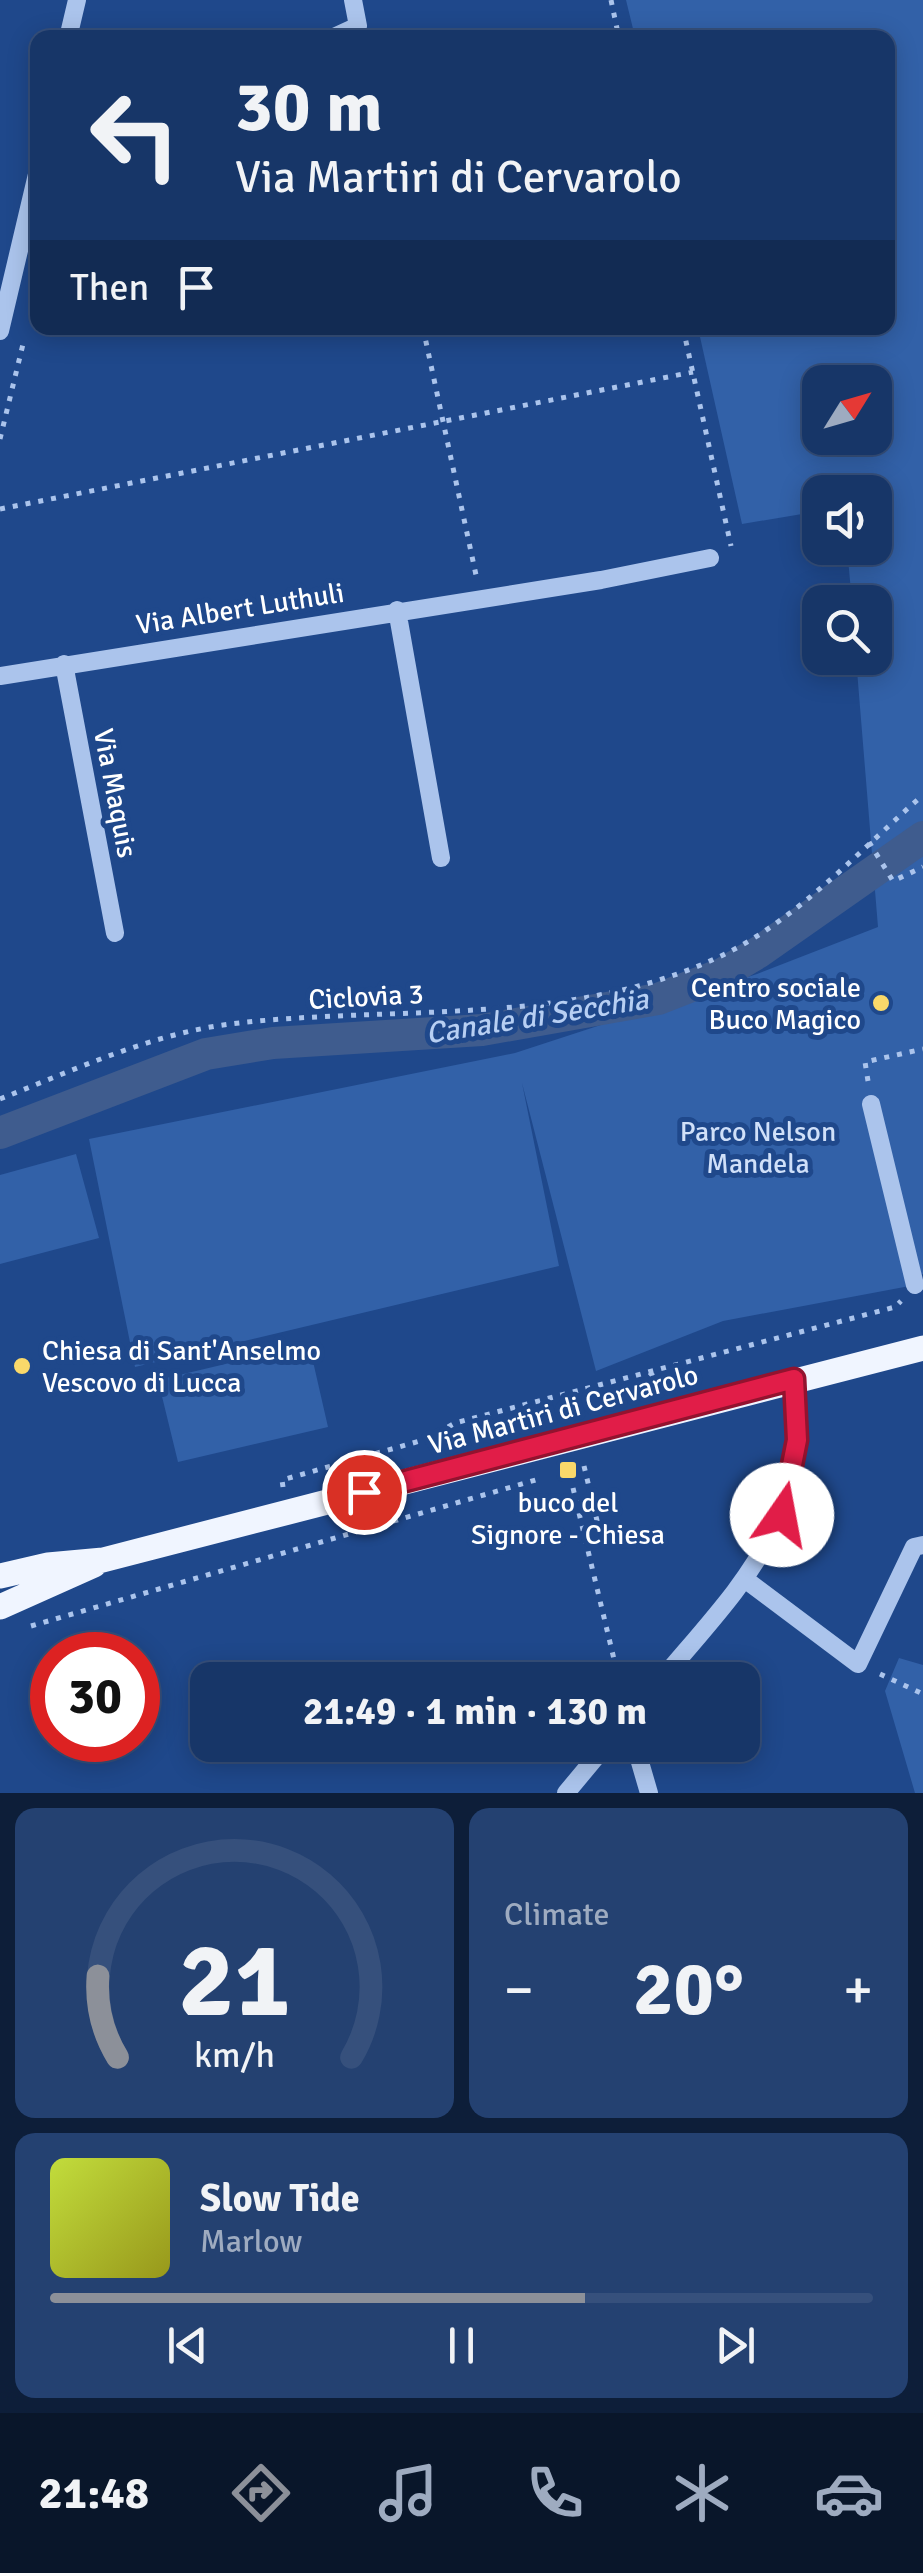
<!DOCTYPE html>
<html lang="en">
<head>
<meta charset="utf-8">
<style>
  :root { --surface:#173668; --page:#244171; --text:#f1f3f6; --muted:#9eabc0; --line:#36507c; --accent:#8c9099 }
  body { margin:0; font-family:Signika,sans-serif; background:var(--page); color:var(--text); height:100vh; display:flex; flex-direction:column; font-size:38px; white-space:nowrap }
  * { box-sizing:border-box; margin:0 }
  p { font-size:32px; color:var(--muted) }
  .icon { flex:none; width:55px; height:55px; fill:none; stroke:currentColor; stroke-width:2; stroke-linecap:round; stroke-linejoin:round }
  .map { position:relative; height:1793px; overflow:hidden }
  .panel { display:flex; flex-direction:column; gap:15px; padding:15px; background:#0d1e39; flex:1 }
  .panel>* { flex:none }
  .guide { position:absolute; left:30px; top:30px; width:865px; height:305px; border-radius:20px; box-shadow:0 5px 25px #0003,0 0 0 2px var(--line); background:#173668; color:var(--text); overflow:hidden }
  .needle { width:65px; rotate:53deg }
  .controls { position:absolute; left:802px; top:365px; display:grid; gap:20px }
  .controls a { display:grid; place-items:center; width:90px; height:90px; border-radius:20px; background:var(--surface); box-shadow:0 5px 25px #0003,0 0 0 2px var(--line); font-size:50px }
  .speed { position:absolute; left:30px; top:1632px; display:flex; gap:20px; font-size:50px; font-weight:700; text-align:center }
  .speed>* { display:grid; place-content:center; width:130px; height:130px; border-radius:50%; background:var(--surface); box-shadow:0 5px 25px #0003,0 0 0 2px var(--line); line-height:1 }
  .speed .limit { border:15px solid #d22; background:#fff; color:#111 }
  .pin { position:absolute; display:grid; place-items:center; width:85px; height:85px; color:#fff; margin:-42px; border:5px solid #fff; border-radius:50%; box-shadow:0 2px 10px #0007 }
  .me { position:absolute; width:110px; margin:-55px; rotate:12deg; stroke-linejoin:round; filter:drop-shadow(0 0 8px #0008) }
  .turn { display:flex; align-items:center; gap:35px; height:210px; padding:0 40px; font-size:45px }
  .turn .icon { width:130px; height:130px; stroke-width:2.5 }
  .turn b { display:block; font-size:70px; line-height:85px }
  .then { display:flex; align-items:center; height:95px; padding:0 40px; background:#0003; gap:20px; font-size:38px }
  .big { font-size:75px; font-weight:700; line-height:1.1 }
  .panel .widget { flex:1; display:flex; flex-direction:column; justify-content:center; gap:15px; min-width:0; padding:0 35px; border-radius:20px; background:var(--page) }
  .panel .dial { align-items:center; gap:0 }
  .dial svg { height:260px; overflow:visible; fill:none; stroke:var(--line); stroke-width:7; stroke-linecap:round; text-anchor:middle }
  .dial text { fill:var(--text); stroke:none }
  .song { display:flex; align-items:center; gap:30px }
  .cover { width:120px; height:120px; border-radius:15px; background:linear-gradient(135deg,hsl(70 70% 55%),hsl(60 70% 35%)) }
  .played { height:10px; border-radius:5px; background:linear-gradient(90deg,var(--accent) 65%,var(--line) 65%) }
  .keys { display:flex; justify-content:space-around; direction:ltr }
  .heat { display:flex; justify-content:space-between; align-items:center; font-size:55px; direction:ltr }
  .panel .tiles { flex:1; display:grid; gap:15px; grid-template-columns:1fr 1fr }
  .widget:last-child { grid-column:span 2 }
  .trip { position:absolute; left:190px; top:1662px; width:570px; height:100px; border-radius:20px; background:var(--surface); box-shadow:0 5px 25px #0003,0 0 0 2px var(--line); font-weight:700; line-height:100px; text-align:center }
  .tab-bar { display:flex; height:160px; justify-content:space-around; align-items:center; background:#09162a; color:var(--muted) }
  .tab-bar .icon { width:70px; height:70px }
  .tab-bar .selected { color:var(--accent) }
  .tab-bar b { font-size:45px; color:var(--text) }
  .map>svg:first-child { display:block }
</style>
</head>
<body>
<div class="map">
<svg width="923" height="1793" viewBox="0 0 923 1793">
  <rect width="100%" height="100%" fill="#1f488b"/>
  <path fill="#3261a8" fill-rule="evenodd" d="M 626,0 L 923,0 L 923,1274 L 914,1277 L 915,1285 L 723,1321 L 596,1371 L 522,1083 L 559,1266 L 135,1367 L 89,1139 L 515,1053 L 757,974 L 878,927 L 856,658 L 875,658 L 875,602 L 852,602 L 847,548 L 875,548 L 875,492 L 820,492 L 820,511 L 742,524 L 698,328 L 888,328 L 888,38 L 635,37 ZM 820,382 L 875,382 L 875,438 L 820,438 Z
    M 76,1154 L 99,1238 L 0,1264 L 0,1175 Z
    M 309,1344 L 328,1427 L 178,1462 L 158,1380 Z
    M 899,1658 L 923,1665 L 923,1793 L 915,1793 L 885,1691 Z"/>
  <g fill="none" stroke-linecap="round" stroke-linejoin="round">
    <path stroke="#3f5c8e" stroke-width="32" d="M 0,1133 L 206,1054 L 273,1043 L 482,1030 L 658,999 L 722,974 L 759,952 L 923,837"/>
    <path stroke="#abc4ec" stroke-width="5" stroke-dasharray="5 8" stroke-linecap="butt" d="M 611,0 L 619,38
      M 423,328 L 476,575
      M 683,328 L 731,546
      M 0,439 L 24,340
      M 0,509 L 693,372
      M 869,842 L 893,881 L 923,867
      M 868,1081 L 865,1062 L 923,1049
      M 0,1099 C 74,1070 151,1034 230,1024 C 395,1004 576,1029 729,952 C 802,915 862,848 923,795
      M 630,1393 L 656,1370
      M 584,1466 L 599,1529 L 584,1534
      M 283,1487 L 282,1480 L 427,1439 L 455,1423 L 895,1307 L 901,1301
      M 573,1488 L 619,1680
      M 31,1626 L 539,1479
      M 880,1674 L 923,1694"/>
    <path stroke="#abc4ec" stroke-width="18" d="M 68,38 L 77,0
      M 332,38 L 358,26 L 353,0
      M 0,331 L 38,170
      M 397,610 L 441,858
      M 64,664 L 115,933
      M 0,676 L 601,580 L 710,558
      M 871,1104 L 915,1285
      M 746,1580 L 858,1664 L 914,1547 L 923,1545
      M 661,1680 C 747,1578 808,1524 794,1379
      M 635,1745 L 649,1793
      M 566,1793 L 606,1745"/>
    <path stroke="#f0f5ff" stroke-width="25" d="M 0,1576 L 48,1565 L 103,1560 L 923,1348
      M 0,1607 L 94,1565"/>
  </g>
  <g fill="none" stroke-linecap="round" stroke-linejoin="round">
    <defs>
      <path id="route" d="M 364,1492 L 794,1379 L 797,1440 L 782,1515"/>
    </defs>
    <use href="#route" stroke="#92132f" stroke-width="25"/>
    <use href="#route" stroke="#e11d48" stroke-width="18"/>
  </g>
  <g fill="#fad96a" stroke="#1f488b" stroke-width="4">
    <circle cx="881" cy="1003" r="10"/>
    <circle cx="22" cy="1366" r="10"/>
    <rect x="558" y="1460" width="20" height="20" rx="5"/>
  </g>
  <g text-anchor="middle" stroke-width="10" stroke-linejoin="round" paint-order="stroke">
    <g font-size="28" fill="#fff" stroke="#1f488b">
      <text transform="translate(240 608) rotate(-9)" y="10">Via Albert Luthuli</text>
      <text transform="translate(116 793) rotate(79)" y="10">Via Maquis</text>
      <text transform="translate(366 996) rotate(-3)" y="10">Ciclovia 3</text>
      <text transform="translate(563 1409) rotate(-15)" y="10">Via Martiri di Cervarolo</text>
    </g>
    <g font-size="28" fill="#fff" stroke="#1f488b" text-anchor="end">
      <text x="861" y="997">Centro sociale<tspan x="861" dy="32">Buco Magico</tspan></text>
      <text x="42" y="1360" text-anchor="start">Chiesa di Sant'Anselmo<tspan x="42" dy="32">Vescovo di Lucca</tspan></text>
      <text x="568" y="1512" text-anchor="middle">buco del<tspan x="568" dy="32">Signore - Chiesa</tspan></text>
    </g>
    <g font-size="28" fill="#d0e0f9" stroke="#1f488b">
      <text x="758" y="1141">Parco Nelson<tspan x="758" dy="32">Mandela</tspan></text>
    </g>
    <g font-size="30" font-style="italic" fill="#b7cff3" stroke="#1f488b">
      <text transform="translate(537 1016) rotate(-9)" y="10">Canale di Secchia</text>
    </g>
  </g>
</svg>
<div class="controls">
<a><svg class="needle" viewBox="-14 -14 28 28"><path d="M0-13l5 13h-10z" fill="#e53935"/><path d="M0 13l5-13h-10z" fill="#9eabc0"/></svg></a>
<a><svg class="icon" aria-label="sound" viewBox="0 0 24 24"><path d="M4 9h4l5-4v14l-5-4H4zM17 9q2 3 0 6"/></svg></a>
<a><svg class="icon" aria-label="search" viewBox="0 0 24 24"><circle cx="10" cy="10" r="6"/><path d="M15 15l6 6"/></svg></a>
</div>
<div class="speed"><div class="limit">30</div></div>
<div class="pin" style="left:364px;top:1492px;background:#d93025"><svg class="icon" aria-label="arrive" viewBox="0 0 24 24"><path d="M6 21V4h12l-3 4 3 4H6"/></svg></div>
<svg class="me" style="left:782px;top:1515px" viewBox="-20 -20 40 40"><circle r="19" fill="#fff"/><path d="M0-13L10 11 0 6-10 11z" fill="#e11d48"/></svg>
<div class="trip">21:49 · 1 min · 130 m</div>
<div class="guide">
<div class="turn"><svg class="icon" aria-label="left" viewBox="0 0 24 24"><path d="M17 20v-9H6M10 6l-5 5 5 5"/></svg><div><b>30 m</b>Via Martiri di Cervarolo</div></div>
<div class="then">Then<svg class="icon" aria-label="arrive" viewBox="0 0 24 24"><path d="M6 21V4h12l-3 4 3 4H6"/></svg></div>
</div>
</div>
<section class="panel">
<div class="tiles">
<div class="widget dial"><svg viewBox="0 0 100 80">
<path d="M14 69A42 42 0 1 1 86 69"/>
<path d="M14 69A42 42 0 0 1 8 44" stroke="#8c9099"/>
<text x="50" y="56" font-size="32" font-weight="700">21</text>
<text x="50" y="72" font-size="11">km/h</text>
</svg></div>
<div class="widget"><p>Climate</p>
<div class="heat"><a>−</a><b class="big">20°</b><a>+</a></div>
</div>
<div class="widget">
<div class="song"><i class="cover"></i><div><b>Slow Tide</b><p>Marlow</p></div></div>
<div class="played"></div>
<div class="keys"><svg class="icon" aria-label="previous" viewBox="0 0 24 24"><path d="M18 5L8 12l10 7zM5 5v14"/></svg><svg class="icon" aria-label="pause" viewBox="0 0 24 24"><path d="M8 5v14M16 5v14"/></svg><svg class="icon" aria-label="next" viewBox="0 0 24 24"><path d="M6 5l10 7-10 7zM19 5v14"/></svg></div>
</div>
</div>
</section>
<nav class="tab-bar">
<b>21:48</b>
<svg class="icon selected" aria-label="directions" viewBox="0 0 24 24"><path d="M12 3l9 9-9 9-9-9zM9 14v-3h6M13 9l2 2-2 2"/></svg>
<svg class="icon" aria-label="music" viewBox="0 0 24 24"><path d="M9 18V5l10-2v13"/><circle cx="6" cy="18" r="3"/><circle cx="16" cy="16" r="3"/></svg>
<svg class="icon" aria-label="phone" viewBox="0 0 24 24"><path d="M5 4h4l2 5-3 2q2 4 5 5l2-3 5 2v4C11 20 4 13 5 4z"/></svg>
<svg class="icon" aria-label="climate" viewBox="0 0 24 24"><path d="M12 3v18M4 7l16 10M4 17L20 7"/></svg>
<svg class="icon" aria-label="car" viewBox="0 0 24 24"><path d="M5 17H2v-5l4-1 3-4h7l3 4 3 1v5h-3M9 17h6M6 11h13"/><circle cx="7" cy="17" r="2"/><circle cx="17" cy="17" r="2"/></svg>
</nav>
</body>
</html>
